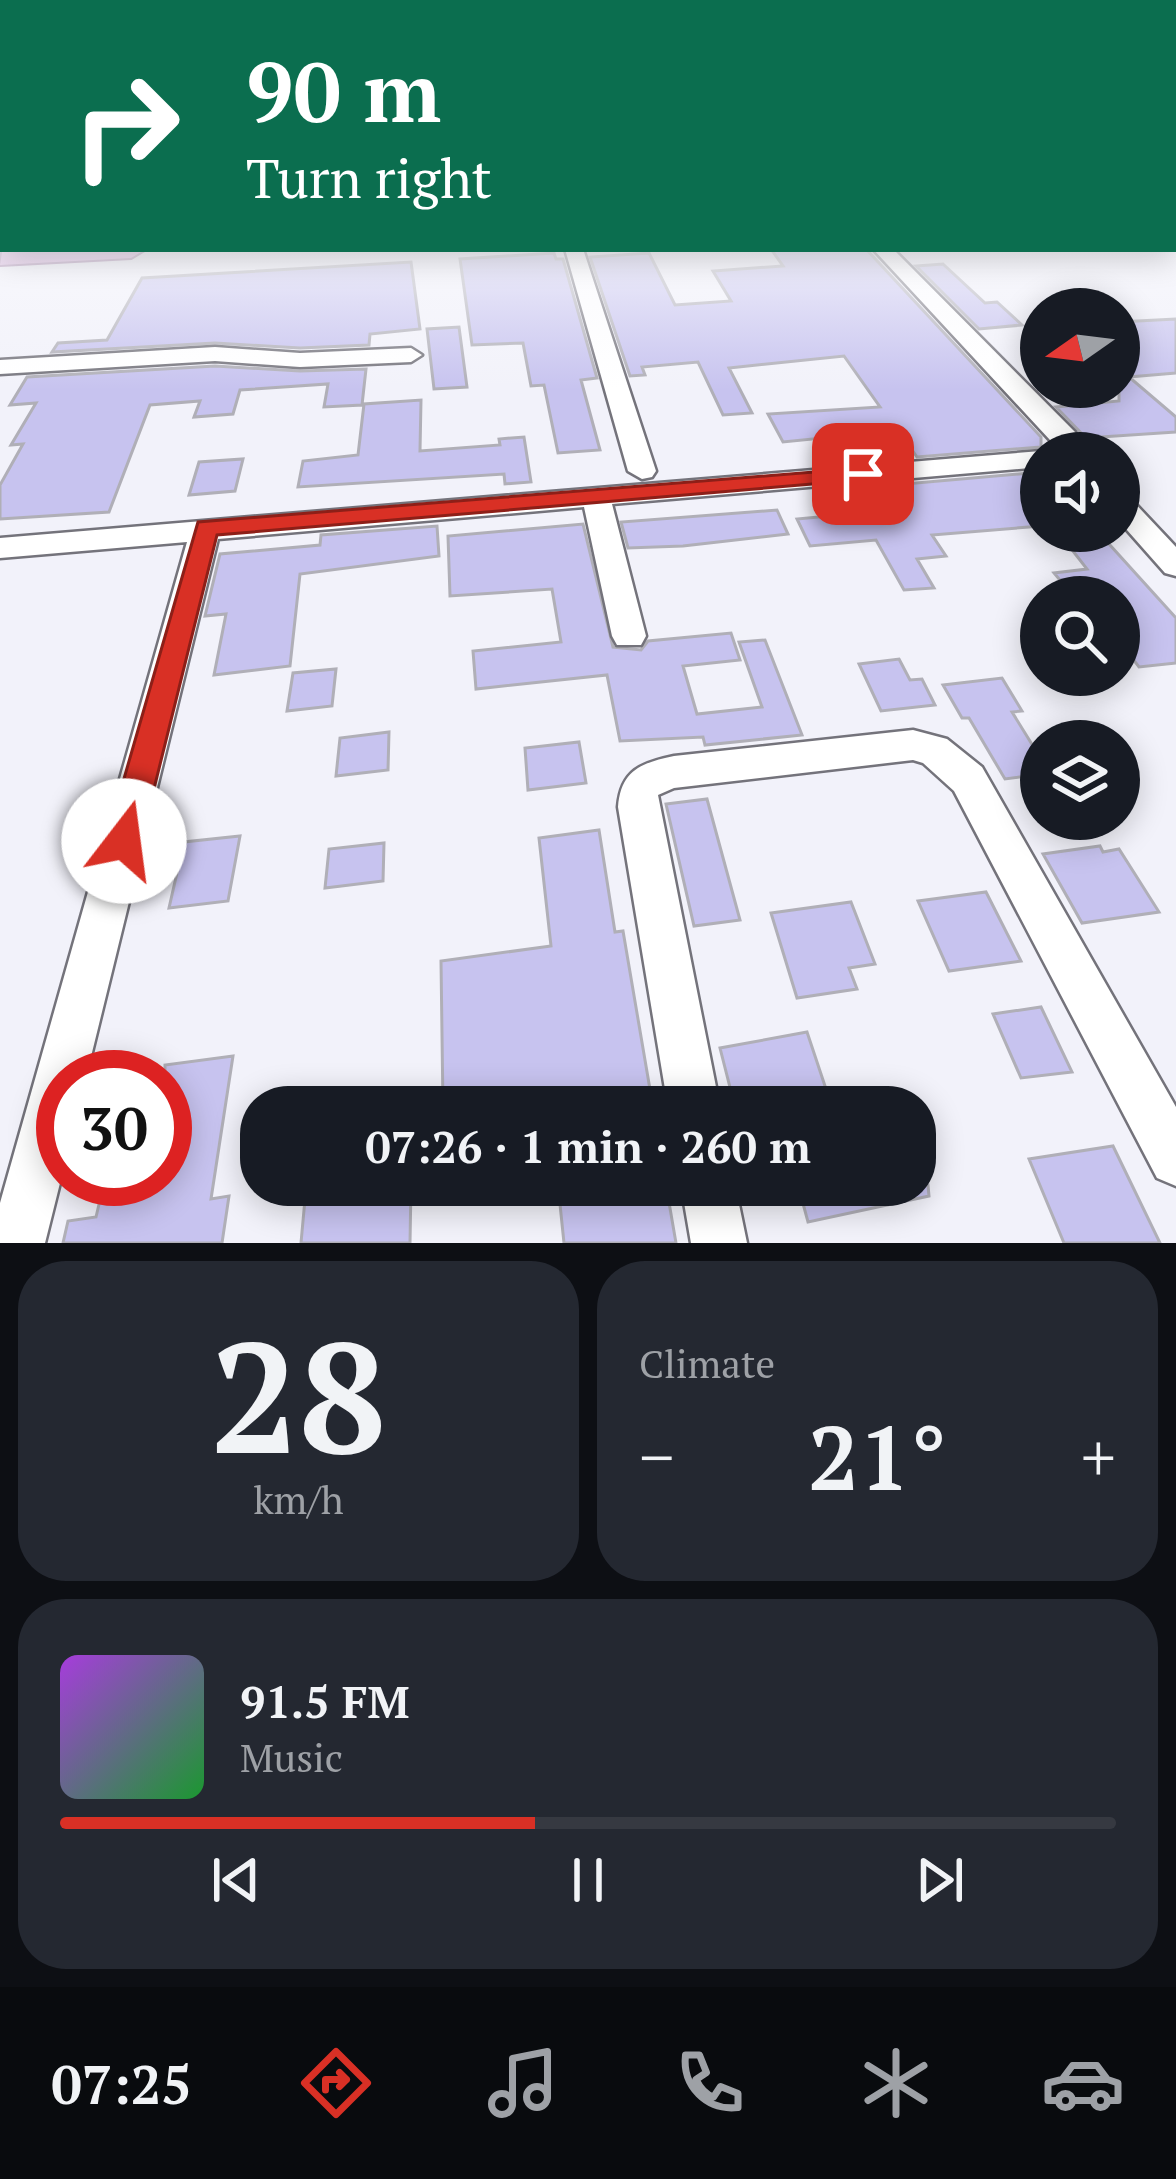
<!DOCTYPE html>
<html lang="en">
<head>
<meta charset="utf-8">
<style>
  :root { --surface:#171b24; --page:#242831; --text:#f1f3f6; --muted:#9ea1a6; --line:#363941; --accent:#d93025 }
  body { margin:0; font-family:"PT Serif",serif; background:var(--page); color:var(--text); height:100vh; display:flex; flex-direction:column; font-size:45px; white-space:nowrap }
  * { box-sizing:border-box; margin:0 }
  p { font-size:39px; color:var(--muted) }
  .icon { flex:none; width:66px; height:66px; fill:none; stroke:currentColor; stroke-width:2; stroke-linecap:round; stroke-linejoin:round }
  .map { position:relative; height:1243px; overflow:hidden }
  .panel { display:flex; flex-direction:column; gap:18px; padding:18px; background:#0d0f14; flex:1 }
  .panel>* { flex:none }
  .top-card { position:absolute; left:0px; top:0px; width:1176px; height:252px; box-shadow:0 6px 30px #0003; background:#0b6e4f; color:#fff; overflow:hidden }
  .needle { width:78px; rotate:256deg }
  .fabs { position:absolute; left:1020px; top:288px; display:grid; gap:24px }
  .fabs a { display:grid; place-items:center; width:120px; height:120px; border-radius:50%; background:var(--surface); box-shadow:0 6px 30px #0003; font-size:60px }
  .speed { position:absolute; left:36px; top:1050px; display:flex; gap:24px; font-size:60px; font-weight:700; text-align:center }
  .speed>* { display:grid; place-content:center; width:156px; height:156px; border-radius:50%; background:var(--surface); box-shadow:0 6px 30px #0003; line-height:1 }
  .speed .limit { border:18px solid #d22; background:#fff; color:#111 }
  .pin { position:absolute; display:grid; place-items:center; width:102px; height:102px; color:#fff; margin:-51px; border-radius:24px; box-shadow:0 6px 18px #0006 }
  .me { position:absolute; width:132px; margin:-66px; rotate:15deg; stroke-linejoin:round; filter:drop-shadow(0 0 9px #0008) }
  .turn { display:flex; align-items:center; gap:42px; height:252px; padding:0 48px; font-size:54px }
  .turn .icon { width:156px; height:156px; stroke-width:2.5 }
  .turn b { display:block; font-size:84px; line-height:102px }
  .big { font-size:90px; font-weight:700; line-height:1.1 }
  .panel .card { flex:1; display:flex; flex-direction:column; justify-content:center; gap:18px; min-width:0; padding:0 42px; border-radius:48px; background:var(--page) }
  .panel .dial { align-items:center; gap:0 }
  .dial b { font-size:156px; line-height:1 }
  .song { display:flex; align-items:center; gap:36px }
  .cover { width:144px; height:144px; border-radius:18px; background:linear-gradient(135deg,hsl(280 70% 55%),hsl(130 70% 35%)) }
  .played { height:12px; border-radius:6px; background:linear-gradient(90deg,var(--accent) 45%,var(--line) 45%) }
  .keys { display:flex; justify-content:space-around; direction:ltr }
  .heat { display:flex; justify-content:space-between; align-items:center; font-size:66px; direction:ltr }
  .panel .tiles { flex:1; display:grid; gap:18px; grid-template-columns:1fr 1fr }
  .card:last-child { grid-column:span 2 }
  .trip { position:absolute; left:240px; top:1086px; width:696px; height:120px; border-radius:48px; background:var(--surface); box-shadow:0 6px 30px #0003; font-weight:700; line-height:120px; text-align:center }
  .tabs { display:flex; height:192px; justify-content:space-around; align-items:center; background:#090b0e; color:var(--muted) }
  .tabs .icon { width:84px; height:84px }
  .tabs .current { color:var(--accent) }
  .tabs b { font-size:54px; color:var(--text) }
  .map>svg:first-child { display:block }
</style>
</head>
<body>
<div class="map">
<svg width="1176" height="1243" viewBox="0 0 1176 1243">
  <rect width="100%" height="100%" fill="#f2f2fa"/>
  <path fill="#c7c3ef" stroke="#b0afb7" stroke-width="3" d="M 771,249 L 866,249 L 1041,437 L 1041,447 L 917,457 L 903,437 L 825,444 L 822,438 L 783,442 L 768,414 L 880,407 L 844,356 L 729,368 L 752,413 L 723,415 L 698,362 L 642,367 L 645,375 L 630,376 L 590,257 L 649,253 L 675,305 L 731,301 L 713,271 L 783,266 Z
    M 554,253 L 556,259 L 563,259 L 597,378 L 581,380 L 600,450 L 558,453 L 544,385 L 531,386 L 523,343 L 472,345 L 460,259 Z
    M 411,262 L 420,329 L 370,334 L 369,345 L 300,348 L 215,343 L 52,352 L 58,343 L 107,340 L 142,278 Z
    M 943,264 L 985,303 L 997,302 L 1022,325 L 979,329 L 916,266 Z
    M 1176,319 L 1176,373 L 1129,377 L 1176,417 L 1176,432 L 1086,438 L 1056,407 L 1119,401 L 1119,322 Z
    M 459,327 L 467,387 L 434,389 L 427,329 Z
    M 215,366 L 300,371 L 366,369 L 362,405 L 324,407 L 328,384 L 240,390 L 233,414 L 194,417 L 200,401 L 150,405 L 109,512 L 0,519 L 0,485 L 23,444 L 11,445 L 36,403 L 10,405 L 27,377 Z
    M 421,400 L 420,451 L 500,445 L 499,439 L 524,437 L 531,482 L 505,484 L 504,474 L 298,487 L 303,461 L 358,455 L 364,404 Z
    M 243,459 L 235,491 L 189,495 L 199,462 Z
    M 1041,472 L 1041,526 L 932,535 L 946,556 L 917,559 L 934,588 L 904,590 L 876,540 L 810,546 L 797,519 L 861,513 L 848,489 Z
    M 777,510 L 788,534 L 683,546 L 628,548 L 621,522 Z
    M 583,524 L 613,647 L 641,650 L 648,641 L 731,633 L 740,660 L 683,666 L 697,714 L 762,707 L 739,642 L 765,640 L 802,735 L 705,745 L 703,737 L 620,741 L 607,675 L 476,689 L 473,651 L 561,642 L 552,589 L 450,596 L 448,536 Z
    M 437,526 L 439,556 L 300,574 L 290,666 L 214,675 L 226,614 L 205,616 L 220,554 L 320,545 L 321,535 Z
    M 1100,534 L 1176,618 L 1176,663 L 1139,667 L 1119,641 L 1119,597 L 1074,597 L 1054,573 L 1087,569 L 1062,537 Z
    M 899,659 L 910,680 L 922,679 L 935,705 L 881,711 L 859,664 Z
    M 336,669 L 332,706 L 287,711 L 293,673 Z
    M 1002,678 L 1022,711 L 1012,712 L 1041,759 L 1041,774 L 1005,779 L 969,718 L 962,718 L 943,685 Z
    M 389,732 L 388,770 L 336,776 L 340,738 Z
    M 579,742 L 586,783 L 528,790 L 525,748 Z
    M 707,799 L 740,920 L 694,926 L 666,804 Z
    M 599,830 L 615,932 L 623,931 L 653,1107 L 443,1107 L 441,961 L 551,946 L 539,838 Z
    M 240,836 L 228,901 L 169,908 L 184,842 Z
    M 384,843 L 383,881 L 325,888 L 329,849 Z
    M 1100,846 L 1103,852 L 1119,849 L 1159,912 L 1082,923 L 1043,854 Z
    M 986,892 L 1021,961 L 949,971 L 918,901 Z
    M 851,902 L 875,964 L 849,968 L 857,989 L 797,998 L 771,913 Z
    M 1041,1007 L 1072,1072 L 1021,1078 L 993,1014 Z
    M 807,1032 L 832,1107 L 735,1107 L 720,1048 Z
    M 233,1056 L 211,1199 L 229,1196 L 222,1243 L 63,1243 L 68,1221 L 96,1217 L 105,1179 L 165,1179 L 165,1065 Z
    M 1113,1146 L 1160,1243 L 1064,1243 L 1029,1159 Z
    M 324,1185 L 411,1185 L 410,1243 L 301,1243 L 306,1188 Z
    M 558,1185 L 666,1185 L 676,1243 L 564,1243 Z
    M 798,1185 L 928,1185 L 929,1196 L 808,1222 Z"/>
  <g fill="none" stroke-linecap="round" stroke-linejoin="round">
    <defs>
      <path id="minor" d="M 565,249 L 583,249 L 656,471 L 652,477 L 642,479 L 628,471 Z
        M 873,249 L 893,249 L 1075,432 L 1088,453 L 1062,453 Z
        M 215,347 L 300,353 L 411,348 L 422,355 L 411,362 L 300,367 L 215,361 L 0,374 L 0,360 Z
        M 1041,451 L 1049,453 L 1041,453 L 1041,467 L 612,504 L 646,636 L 641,645 L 617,645 L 612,636 L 584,507 L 218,539 L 86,1077 L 63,1077 L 63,1171 L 45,1243 L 0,1243 L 0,1203 L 187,542 L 0,558 L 0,538 Z
        M 1119,494 L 1129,497 L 1176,547 L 1176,576 L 1165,573 L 1119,521 Z
        M 913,730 L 947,739 L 982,767 L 1176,1107 L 1176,1186 L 1157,1178 L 954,791 L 923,763 L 913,760 L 674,788 L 658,795 L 720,1107 L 668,1107 L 618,807 C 621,770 641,763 674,756 Z
        M 681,1185 L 735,1185 L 747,1243 L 691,1243 Z"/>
      <path id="trunk" d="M 3,246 L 3,249 L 146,249 L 131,258 L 0,265 Z"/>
    </defs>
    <use href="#minor" stroke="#74737b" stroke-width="5"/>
    <use href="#trunk" stroke="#976b9c" stroke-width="4"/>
    <use href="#minor" fill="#fff" fill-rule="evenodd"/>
    <use href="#trunk" fill="#d6a0da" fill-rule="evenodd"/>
  </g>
  <linearGradient id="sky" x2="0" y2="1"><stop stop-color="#7aa9d5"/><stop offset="0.55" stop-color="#f9f9fd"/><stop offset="1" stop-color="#f9f9fd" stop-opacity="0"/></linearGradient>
  <rect width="1176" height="390" fill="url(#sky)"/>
  <path fill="#d93025" stroke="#8d1f18" stroke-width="3" d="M 863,468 L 874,474 L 871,479 L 217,535 L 141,841 L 136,851 L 124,856 L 112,851 L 106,841 L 198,522 Z"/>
</svg>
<div class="fabs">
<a><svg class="needle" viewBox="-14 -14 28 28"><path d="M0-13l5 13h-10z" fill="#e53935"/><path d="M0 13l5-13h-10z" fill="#9ea1a6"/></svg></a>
<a><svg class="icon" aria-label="sound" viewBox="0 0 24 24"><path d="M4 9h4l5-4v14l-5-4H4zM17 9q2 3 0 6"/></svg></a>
<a><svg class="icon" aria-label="search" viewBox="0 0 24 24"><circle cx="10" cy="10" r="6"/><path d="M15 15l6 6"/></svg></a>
<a><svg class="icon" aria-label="layers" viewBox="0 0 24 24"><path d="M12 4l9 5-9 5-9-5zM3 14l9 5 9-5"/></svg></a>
</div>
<div class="speed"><div class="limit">30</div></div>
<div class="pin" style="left:863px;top:474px;background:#d93025"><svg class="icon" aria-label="arrive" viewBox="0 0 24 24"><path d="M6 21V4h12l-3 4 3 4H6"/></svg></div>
<svg class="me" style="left:124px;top:841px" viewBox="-20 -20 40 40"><circle r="19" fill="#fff"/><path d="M0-13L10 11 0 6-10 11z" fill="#d93025"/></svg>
<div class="trip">07:26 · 1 min · 260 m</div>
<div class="top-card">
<div class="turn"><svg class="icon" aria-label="right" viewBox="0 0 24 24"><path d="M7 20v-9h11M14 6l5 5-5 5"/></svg><div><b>90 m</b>Turn right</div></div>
</div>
</div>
<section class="panel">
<div class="tiles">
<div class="card dial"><b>28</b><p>km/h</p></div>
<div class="card"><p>Climate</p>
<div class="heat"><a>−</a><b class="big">21°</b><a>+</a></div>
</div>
<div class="card">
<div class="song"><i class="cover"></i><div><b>91.5 FM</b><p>Music</p></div></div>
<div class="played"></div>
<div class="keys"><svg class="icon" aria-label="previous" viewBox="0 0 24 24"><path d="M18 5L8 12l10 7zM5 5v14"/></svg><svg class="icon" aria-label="pause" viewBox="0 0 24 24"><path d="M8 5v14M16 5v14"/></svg><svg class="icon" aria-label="next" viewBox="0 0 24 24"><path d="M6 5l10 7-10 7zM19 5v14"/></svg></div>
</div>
</div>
</section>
<nav class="tabs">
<b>07:25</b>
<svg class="icon current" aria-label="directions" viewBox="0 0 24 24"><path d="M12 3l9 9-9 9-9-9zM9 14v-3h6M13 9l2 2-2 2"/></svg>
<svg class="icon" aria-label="music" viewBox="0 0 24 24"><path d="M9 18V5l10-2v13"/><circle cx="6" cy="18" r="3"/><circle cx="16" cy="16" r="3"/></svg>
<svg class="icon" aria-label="phone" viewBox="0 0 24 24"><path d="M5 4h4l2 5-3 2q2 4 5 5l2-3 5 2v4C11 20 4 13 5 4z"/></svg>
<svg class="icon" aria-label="climate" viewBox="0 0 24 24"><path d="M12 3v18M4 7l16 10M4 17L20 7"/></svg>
<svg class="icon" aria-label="car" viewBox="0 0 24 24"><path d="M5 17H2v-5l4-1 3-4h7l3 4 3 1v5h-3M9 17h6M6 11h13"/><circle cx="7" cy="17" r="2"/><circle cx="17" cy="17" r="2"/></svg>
</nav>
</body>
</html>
